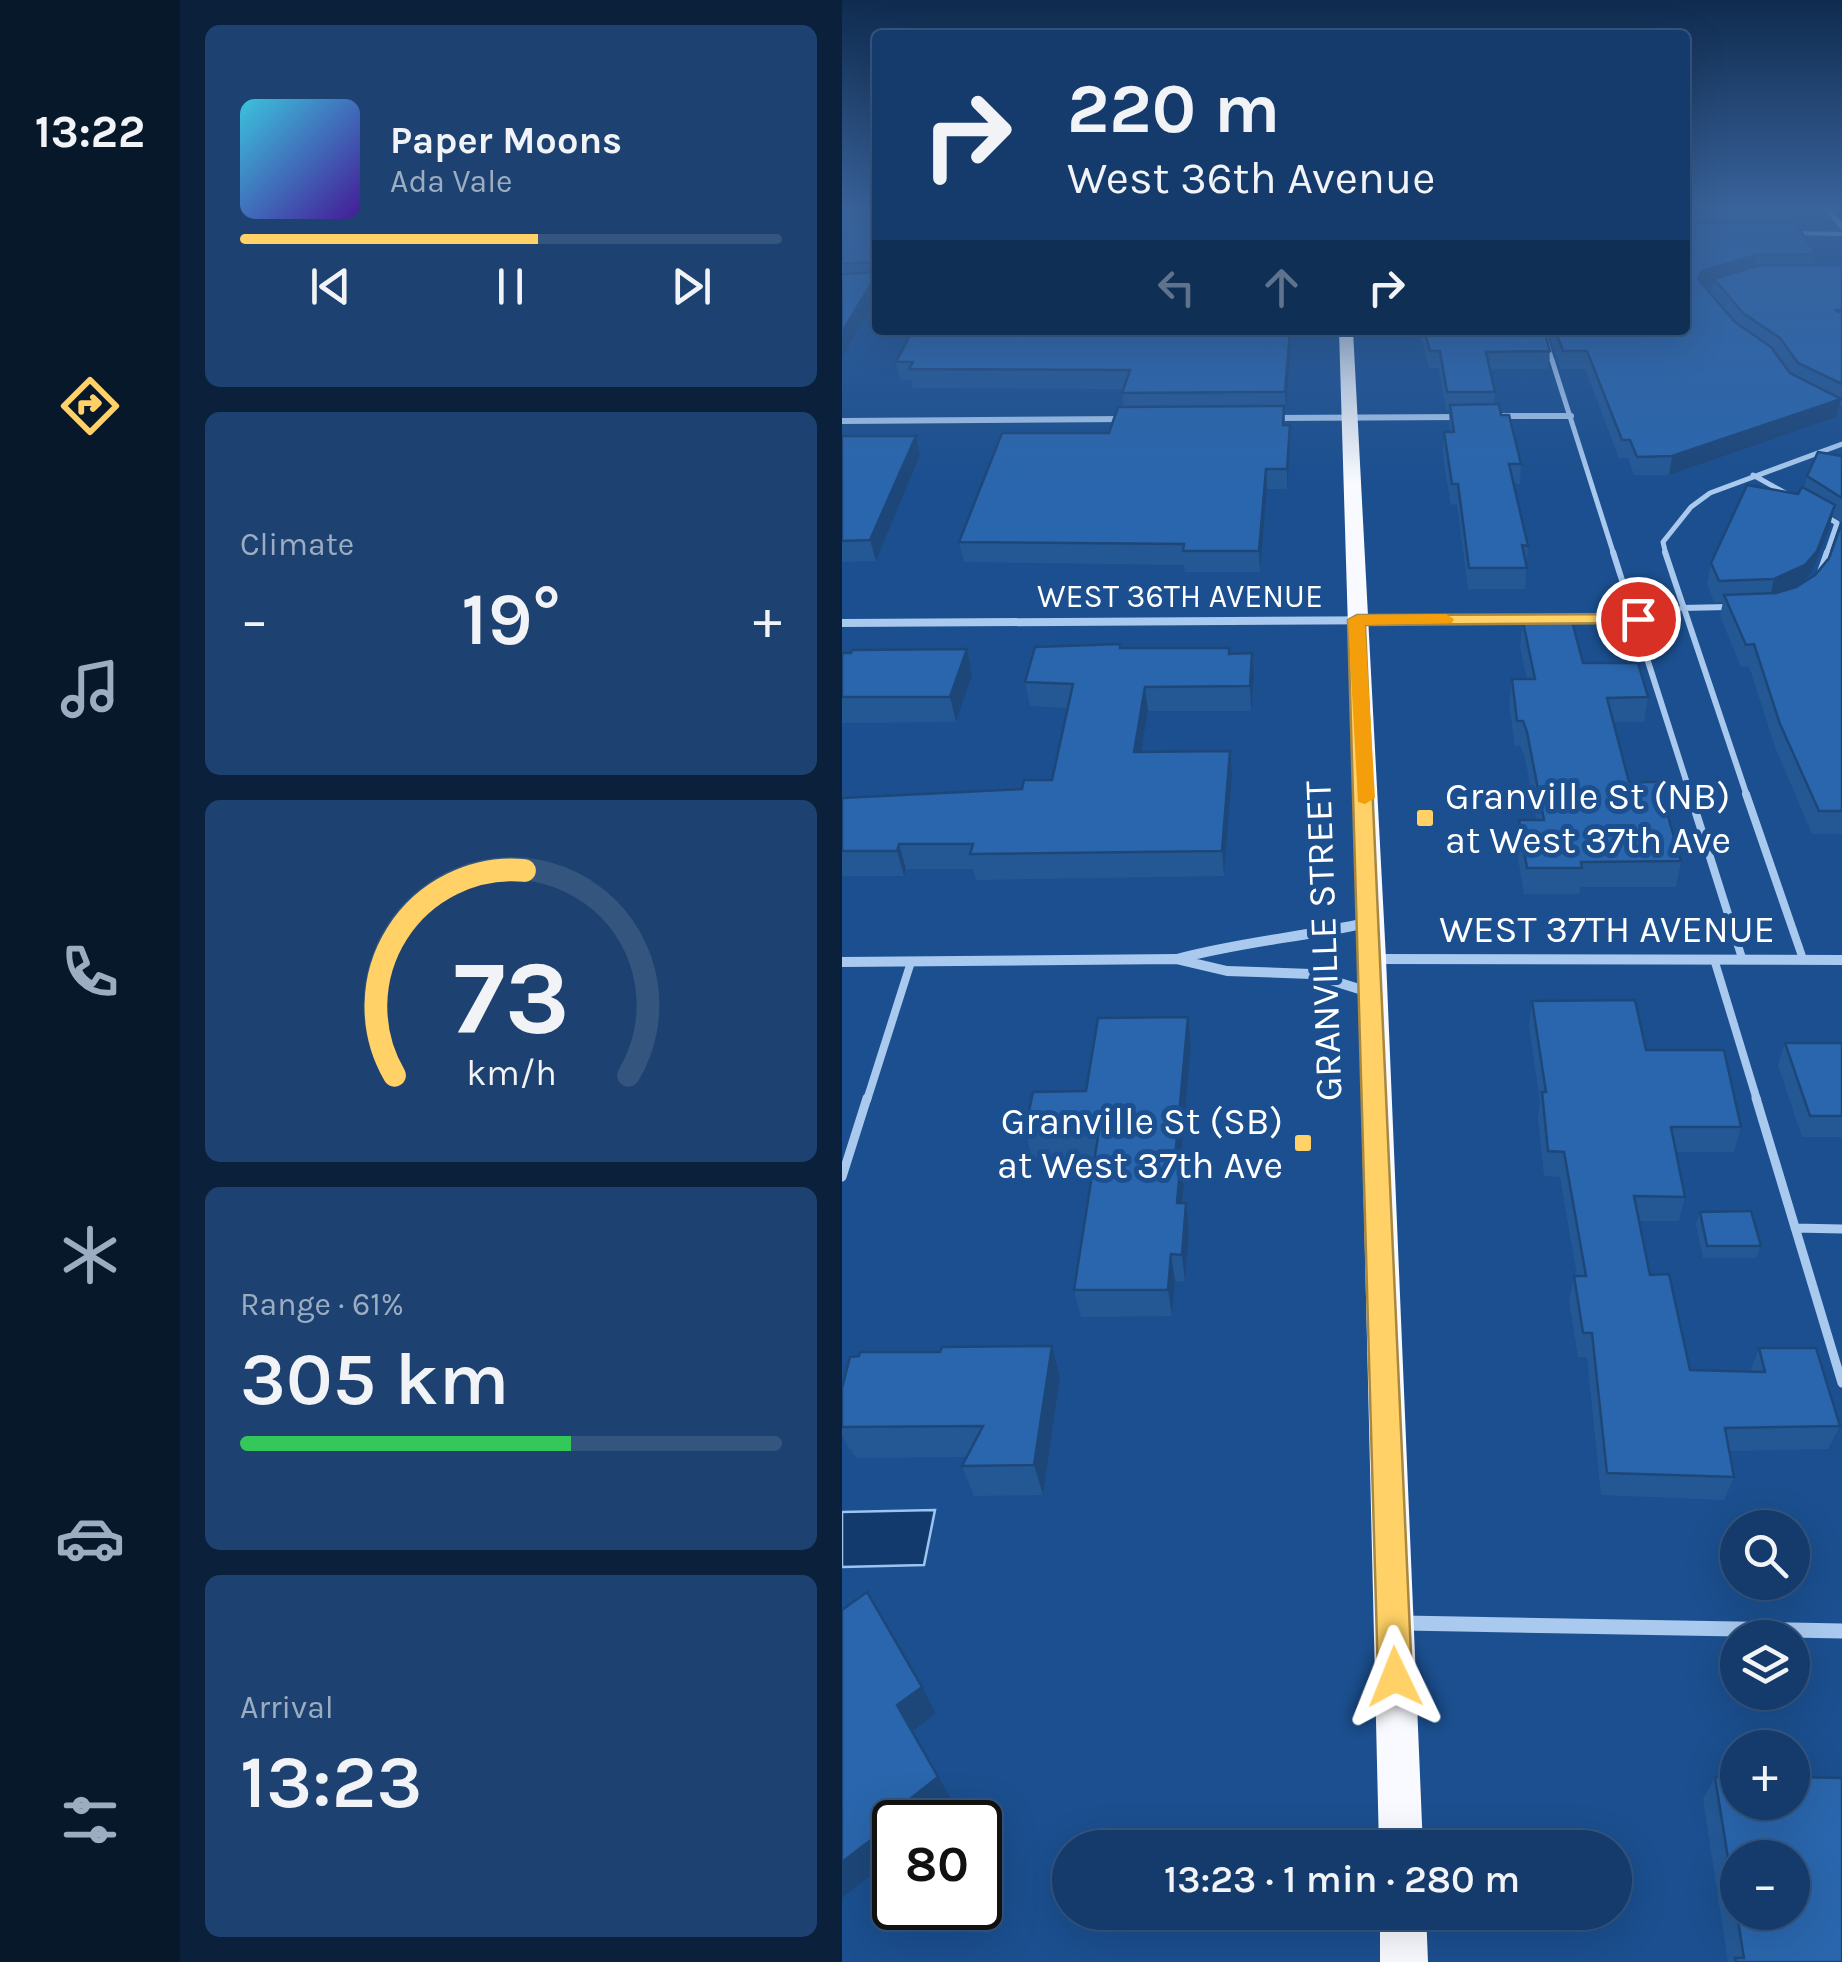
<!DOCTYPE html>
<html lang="en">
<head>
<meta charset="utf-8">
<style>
  :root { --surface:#143b6b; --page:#1d4271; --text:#f1f3f6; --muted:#9dadc1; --line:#33557e; --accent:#ffd166 }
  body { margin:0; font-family:Karla,sans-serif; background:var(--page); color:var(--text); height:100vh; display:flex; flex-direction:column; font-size:38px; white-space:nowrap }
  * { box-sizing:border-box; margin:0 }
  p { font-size:32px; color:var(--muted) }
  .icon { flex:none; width:55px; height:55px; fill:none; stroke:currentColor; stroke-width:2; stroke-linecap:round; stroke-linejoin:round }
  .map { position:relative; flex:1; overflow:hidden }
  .drawer { display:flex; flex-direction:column; gap:25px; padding:25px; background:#0b203b; width:662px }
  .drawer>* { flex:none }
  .hud { position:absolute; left:30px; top:30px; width:818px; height:305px; border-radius:10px; box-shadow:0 10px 40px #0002,0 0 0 2px var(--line); background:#143b6b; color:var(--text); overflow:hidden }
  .tools { position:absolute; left:878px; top:1510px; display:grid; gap:20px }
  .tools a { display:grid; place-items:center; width:90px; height:90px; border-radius:50%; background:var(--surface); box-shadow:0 10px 40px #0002,0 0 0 2px var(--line); font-size:50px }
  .speed { position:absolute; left:30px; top:1800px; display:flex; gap:20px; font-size:50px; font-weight:700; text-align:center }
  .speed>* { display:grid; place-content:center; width:130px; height:130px; border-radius:50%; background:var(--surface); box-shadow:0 10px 40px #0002,0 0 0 2px var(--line); line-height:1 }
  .speed .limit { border:5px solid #111; border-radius:15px; background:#fff; color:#111 }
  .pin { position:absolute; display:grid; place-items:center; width:85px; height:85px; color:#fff; margin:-42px; border:5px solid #fff; border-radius:50%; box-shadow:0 2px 10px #0007 }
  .me { position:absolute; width:110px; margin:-55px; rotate:358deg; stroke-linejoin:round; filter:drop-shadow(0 0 8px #0008) }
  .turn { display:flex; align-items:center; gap:35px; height:210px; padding:0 30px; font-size:45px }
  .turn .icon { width:130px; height:130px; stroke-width:2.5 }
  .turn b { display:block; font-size:70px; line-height:85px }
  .lanes { display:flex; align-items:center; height:95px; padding:0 30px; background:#0003; justify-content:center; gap:50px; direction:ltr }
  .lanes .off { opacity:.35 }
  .big { font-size:75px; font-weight:600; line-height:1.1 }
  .drawer .card { flex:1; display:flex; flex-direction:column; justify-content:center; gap:15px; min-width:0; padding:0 35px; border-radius:15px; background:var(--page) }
  .drawer .dial { align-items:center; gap:0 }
  .dial svg { height:260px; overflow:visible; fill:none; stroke:var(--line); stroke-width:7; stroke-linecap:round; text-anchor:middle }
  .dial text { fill:var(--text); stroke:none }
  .song { display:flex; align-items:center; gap:30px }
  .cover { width:120px; height:120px; border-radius:15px; background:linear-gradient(135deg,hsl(190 70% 55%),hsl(260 70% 35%)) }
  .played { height:10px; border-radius:5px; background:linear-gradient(90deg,var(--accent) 55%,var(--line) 55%) }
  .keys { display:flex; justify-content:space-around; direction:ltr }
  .heat { display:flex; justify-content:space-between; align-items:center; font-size:55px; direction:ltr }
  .charge { height:15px; border-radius:8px; background:linear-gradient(90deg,#34c759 61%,var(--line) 0) }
  .trip { position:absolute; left:210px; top:1830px; width:580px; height:100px; border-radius:50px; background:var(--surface); box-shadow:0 10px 40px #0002,0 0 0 2px var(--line); font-weight:600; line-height:100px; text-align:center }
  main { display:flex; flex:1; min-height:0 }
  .dock { display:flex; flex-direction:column; width:180px; justify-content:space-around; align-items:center; background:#08182b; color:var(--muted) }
  .dock .icon { width:70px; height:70px }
  .dock .active { color:var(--accent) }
  .dock b { font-size:45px; color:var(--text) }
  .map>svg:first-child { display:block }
</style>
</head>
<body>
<main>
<nav class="dock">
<b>13:22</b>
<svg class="icon active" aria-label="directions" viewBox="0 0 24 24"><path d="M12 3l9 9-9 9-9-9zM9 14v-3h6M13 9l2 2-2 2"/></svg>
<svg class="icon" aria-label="music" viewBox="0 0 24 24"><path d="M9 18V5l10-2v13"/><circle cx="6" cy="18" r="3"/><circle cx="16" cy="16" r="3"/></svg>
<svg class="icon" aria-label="phone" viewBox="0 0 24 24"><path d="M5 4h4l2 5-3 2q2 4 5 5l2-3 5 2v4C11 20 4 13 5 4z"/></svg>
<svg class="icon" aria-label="climate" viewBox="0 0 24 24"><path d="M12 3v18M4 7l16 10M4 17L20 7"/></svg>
<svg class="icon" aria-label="car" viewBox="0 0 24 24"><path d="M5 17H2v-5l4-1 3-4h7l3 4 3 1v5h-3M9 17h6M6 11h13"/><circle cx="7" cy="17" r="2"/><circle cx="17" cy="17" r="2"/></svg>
<svg class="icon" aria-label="filters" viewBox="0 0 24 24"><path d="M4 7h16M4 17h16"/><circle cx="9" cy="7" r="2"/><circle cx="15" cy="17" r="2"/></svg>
</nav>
<section class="drawer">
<div class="card">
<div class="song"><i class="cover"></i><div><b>Paper Moons</b><p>Ada Vale</p></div></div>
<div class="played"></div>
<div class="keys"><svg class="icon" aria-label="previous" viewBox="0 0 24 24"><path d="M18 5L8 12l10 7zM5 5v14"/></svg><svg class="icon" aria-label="pause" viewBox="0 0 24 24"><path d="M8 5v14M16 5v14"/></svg><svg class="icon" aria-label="next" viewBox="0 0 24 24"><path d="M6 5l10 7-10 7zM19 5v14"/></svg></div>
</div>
<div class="card"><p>Climate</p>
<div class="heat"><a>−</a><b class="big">19°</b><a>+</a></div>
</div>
<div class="card dial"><svg viewBox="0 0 100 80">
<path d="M14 69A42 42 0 1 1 86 69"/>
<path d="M14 69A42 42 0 0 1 54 6" stroke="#ffd166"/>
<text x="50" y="56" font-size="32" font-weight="700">73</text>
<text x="50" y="72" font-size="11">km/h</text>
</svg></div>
<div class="card"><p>Range · 61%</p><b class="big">305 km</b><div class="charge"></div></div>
<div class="card"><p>Arrival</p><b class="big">13:23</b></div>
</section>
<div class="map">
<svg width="1000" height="1962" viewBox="0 0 1000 1962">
  <rect width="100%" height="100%" fill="#1b4f8f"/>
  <path fill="#123a6d" stroke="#9cc4f0" stroke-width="2.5" d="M 93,1510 L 82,1565 L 0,1567 L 0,1512 Z"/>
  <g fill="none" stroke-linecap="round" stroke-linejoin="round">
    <path stroke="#a9c9ee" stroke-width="4" d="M 954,233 L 1000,234
      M 701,330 L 711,362"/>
    <path stroke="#a9c9ee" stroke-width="5" d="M 710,360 L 772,555
      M 911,475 L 945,494
      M 983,516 L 995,523 L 984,555
      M 824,555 L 821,542 L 849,507 L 868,493 L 1000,444"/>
    <path stroke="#a9c9ee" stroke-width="6" d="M 771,552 L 849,796
      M 823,552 L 905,796
      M 978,572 L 985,552
      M 840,608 L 886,607"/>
    <path stroke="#a9c9ee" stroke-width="8" d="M 848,794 L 900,958
      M 904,794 L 961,959
      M 872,959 L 915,1100
      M 25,1100 L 69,962"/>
    <path stroke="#a9c9ee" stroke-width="9" d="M 914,1098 L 1000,1383
      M 0,1177 L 25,1098
      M 953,1228 L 1000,1229"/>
    <path stroke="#a9c9ee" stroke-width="5" d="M 984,208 L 1000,227"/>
    <path stroke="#a9c9ee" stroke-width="6" d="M 655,416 L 729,416
      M 430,418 L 618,417
      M 0,421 L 283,419"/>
    <path stroke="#a9c9ee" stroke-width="8" d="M 0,623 L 796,619"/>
    <path stroke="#a9c9ee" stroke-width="10" d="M 335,959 C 397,942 461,937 524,923
      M 531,959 L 1000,960
      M 0,962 L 334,959 L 385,971 L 469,974 L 530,993"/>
    <path stroke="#a9c9ee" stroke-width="15" d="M 562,1623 L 1000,1631"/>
    <path fill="#f8faff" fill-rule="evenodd" d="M 497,330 L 511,330 L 544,959 L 581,1848 L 537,1848 L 516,959 Z
      M 538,1912 L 584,1912 L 586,1962 L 538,1962 Z"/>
  </g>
  <path fill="#245895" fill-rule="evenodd" d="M 0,208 L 35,208 L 35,297 L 0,358 Z
    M 842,208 L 951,208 L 949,218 L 946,218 L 944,224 L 974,254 L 972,265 L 1000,265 L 1000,405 L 998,405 L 995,417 L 827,475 L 792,475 L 786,458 L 777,458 L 743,369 L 719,369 L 705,330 L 842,330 ZM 871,283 L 869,294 L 863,286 Z
    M 449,330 L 449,347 L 444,411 L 442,411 L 443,425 L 448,425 L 445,489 L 425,489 L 418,572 L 343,572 L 342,565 L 122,562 L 117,542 L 267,433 L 282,407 L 280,393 L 282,389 L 71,388 L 69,380 L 58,380 L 54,362 Z
    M 577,330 L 702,330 L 708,351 L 706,369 L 648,369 L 653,392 L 652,404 L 659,415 L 679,464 L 678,484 L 671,484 L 686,546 L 683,589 L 626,589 L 615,504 L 609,505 L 603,471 L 601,452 L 602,432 L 608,432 L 607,410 L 604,410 L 597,368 L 587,368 Z
    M 0,436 L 74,436 L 78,455 L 34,561 L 0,562 Z
    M 1000,456 L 1000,522 L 990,516 L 970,572 L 961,582 L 973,575 L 987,558 L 1000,522 L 1000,834 L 970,834 L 933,747 L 907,666 L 899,667 L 878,616 L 881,602 L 872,602 L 865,584 L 869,563 L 956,494 L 962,488 L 965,476 Z
    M 681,622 L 741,663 L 806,697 L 802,722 L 771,722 L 787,782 L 839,861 L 834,887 L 738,887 L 737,894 L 682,894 L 674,846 L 677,820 L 694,820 L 683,757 L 678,746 L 673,746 L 667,704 L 670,679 L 685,679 L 678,646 Z
    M 279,648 L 388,654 L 412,678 L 409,711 L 306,711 L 299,752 L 390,776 L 382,876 L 134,880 L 131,869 L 64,869 L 62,876 L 0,876 L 0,798 L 180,789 L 210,780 L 226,708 L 188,706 L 183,682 Z
    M 125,649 L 130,675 L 114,722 L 0,723 L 0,653 Z
    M 690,1001 L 804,1050 L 899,1127 L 892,1152 L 834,1152 L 843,1197 L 837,1221 L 797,1221 L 808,1275 L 848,1370 L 908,1372 L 917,1348 L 998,1426 L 986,1449 L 887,1451 L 892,1477 L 882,1500 L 759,1495 L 745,1357 L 736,1357 L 727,1301 L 732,1276 L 735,1276 L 718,1177 L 702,1176 L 696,1117 L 698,1102 L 687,1026 Z
    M 346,1017 L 349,1045 L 339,1160 L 342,1185 L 341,1203 L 347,1231 L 343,1282 L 333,1281 L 330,1316 L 239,1317 L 232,1290 L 252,1157 L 190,1158 L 183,1130 L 244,1091 Z
    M 943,1043 L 1000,1043 L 1000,1138 L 997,1137 L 960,1137 L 936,1065 Z
    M 858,1212 L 919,1246 L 914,1258 L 861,1258 L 854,1224 Z
    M 218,1378 L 201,1495 L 132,1496 L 120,1466 L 125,1457 L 14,1458 L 9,1449 L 7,1449 L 0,1435 L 0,1388 Z
    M 873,1777 L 1000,1962 L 886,1962 L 861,1799 Z"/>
  <path fill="#1d4779" d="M 915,255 L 912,270 L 872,279 L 871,283 L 857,288 L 856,279 L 860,271 Z
    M 35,274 L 35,297 L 0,358 L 0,332 Z
    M 448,330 L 449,347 L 444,411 L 443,392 Z
    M 999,399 L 995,417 L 827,475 L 830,456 Z
    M 448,425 L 448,445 L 445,489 L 445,469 Z
    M 74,436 L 78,455 L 34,561 L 28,540 Z
    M 424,469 L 425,489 L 418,572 L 417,551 Z
    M 993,505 L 988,526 L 970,572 L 958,586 L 927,601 L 932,579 Z
    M 125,649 L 130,675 L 114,722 L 108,697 Z
    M 410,653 L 412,678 L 409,711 L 408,686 Z
    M 303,687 L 306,711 L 295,777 L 292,752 Z
    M 388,751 L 390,776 L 382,876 L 380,851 Z
    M 57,844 L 64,869 L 62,876 L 55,851 Z
    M 346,1017 L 349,1045 L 339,1160 L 342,1185 L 338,1230 L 335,1203 L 333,1158 Z
    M 344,1203 L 347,1231 L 343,1282 L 340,1255 Z
    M 329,1254 L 333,1281 L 330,1316 L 326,1290 Z
    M 210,1346 L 218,1378 L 201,1495 L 192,1465 Z
    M 80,1687 L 94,1713 L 71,1731 L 110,1801 L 83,1822 L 52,1822 L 52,1857 L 0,1898 L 0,1862 L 64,1802 L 55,1705 Z"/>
  <path fill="#2a66ad" stroke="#1d4779" stroke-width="2.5" fill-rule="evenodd" d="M 0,208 L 35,208 L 35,267 L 31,262 L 0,264 Z
    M 842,208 L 943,208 L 947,213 L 844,212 L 842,215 Z
    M 842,222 L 844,223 L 954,224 L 974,254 L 915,255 L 860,271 L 856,279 L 893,322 L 929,347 L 948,373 L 999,399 L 830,456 L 795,457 L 788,440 L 780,440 L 745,351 L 721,351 L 713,330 L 842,330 Z
    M 917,265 L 1000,265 L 1000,310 L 993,310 L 1000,313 L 1000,384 L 956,363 L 938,338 L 901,313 L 872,279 Z
    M 35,272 L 35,274 L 0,332 L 0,274 Z
    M 71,330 L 448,330 L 443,392 L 280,393 L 288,370 L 67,369 L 71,362 L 54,362 Z
    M 582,330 L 702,330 L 708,351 L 644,352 L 653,392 L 605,392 L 598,351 L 588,351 Z
    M 657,404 L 659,415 L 667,415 L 679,464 L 667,464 L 686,546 L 680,545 L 685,568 L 627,568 L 616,484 L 610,484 L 602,432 L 612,432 L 608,405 Z
    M 442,406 L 441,425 L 448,425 L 445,469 L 424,469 L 417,551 L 341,551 L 342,544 L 117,542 L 160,433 L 267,433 L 276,407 Z
    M 0,436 L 74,436 L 28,540 L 0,541 Z
    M 976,452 L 1000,456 L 1000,498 L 965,476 Z
    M 905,485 L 956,494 L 960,487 L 993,505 L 975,551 L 963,565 L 932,579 L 877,581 L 869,563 Z
    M 1000,522 L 1000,811 L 977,811 L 938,724 L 912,644 L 904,645 L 882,595 L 934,593 L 954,587 L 973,575 L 987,558 Z
    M 730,621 L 741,663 L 796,663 L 806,697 L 765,698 L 787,782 L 816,782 L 839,861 L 739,862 L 740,868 L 685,868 L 677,820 L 702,820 L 685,732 L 681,721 L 675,721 L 670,679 L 693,679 L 681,622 Z
    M 278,644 L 278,648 L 387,648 L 387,654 L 410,653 L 408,686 L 303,687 L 292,752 L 388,751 L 380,851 L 128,854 L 131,844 L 57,844 L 55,851 L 0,851 L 0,798 L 180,789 L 182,780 L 210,780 L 231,684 L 183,682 L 193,647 Z
    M 125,649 L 108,697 L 0,697 L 0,653 L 9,653 L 10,650 Z
    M 793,1000 L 804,1050 L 882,1050 L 899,1127 L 829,1127 L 843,1197 L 792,1196 L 808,1275 L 827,1274 L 848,1370 L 923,1372 L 917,1348 L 974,1348 L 998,1426 L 883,1428 L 892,1477 L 765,1473 L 750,1333 L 741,1333 L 732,1276 L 744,1276 L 722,1152 L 706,1151 L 700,1092 L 704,1092 L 690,1001 Z
    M 346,1017 L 333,1158 L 339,1158 L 335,1203 L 344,1203 L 340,1255 L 329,1254 L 326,1290 L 232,1290 L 257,1130 L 183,1130 L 191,1092 L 244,1091 L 256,1018 Z
    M 943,1043 L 1000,1043 L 1000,1116 L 968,1116 Z
    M 909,1211 L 919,1246 L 865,1246 L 858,1212 Z
    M 210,1346 L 192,1465 L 120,1466 L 141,1426 L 0,1427 L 0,1388 L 8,1357 L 17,1356 L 18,1352 L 98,1352 L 100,1347 Z
    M 25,1592 L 80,1687 L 55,1705 L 96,1777 L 64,1802 L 68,1810 L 0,1862 L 0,1610 Z
    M 873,1777 L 895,1777 L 895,1802 L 950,1802 L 950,1777 L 1000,1778 L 1000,1962 L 894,1962 L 893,1958 L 902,1958 ZM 895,1858 L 950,1858 L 950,1912 L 895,1912 Z"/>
  <linearGradient id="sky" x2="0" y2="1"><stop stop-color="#0f2b4f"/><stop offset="0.43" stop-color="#39639b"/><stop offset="1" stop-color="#39639b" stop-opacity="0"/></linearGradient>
  <rect width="1000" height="483" fill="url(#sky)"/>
  <path fill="#ffd166" stroke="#a68842" stroke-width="2.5" d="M 796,614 L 801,615 L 801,623 L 523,625 L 570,1677 L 565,1689 L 553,1694 L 541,1689 L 536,1677 L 506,620 L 515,615 Z"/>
  <path fill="#f59e0b" d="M 604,614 L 612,619 L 610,623 L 523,625 L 533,798 L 523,804 L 516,802 L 506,620 L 515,615 Z"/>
  <g fill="#ffd166" stroke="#1b4f8f" stroke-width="4">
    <rect x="573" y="808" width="20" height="20" rx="5"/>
    <rect x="451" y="1133" width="20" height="20" rx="5"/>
  </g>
  <g text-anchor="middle" stroke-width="10" stroke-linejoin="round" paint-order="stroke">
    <g font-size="32" fill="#fff" stroke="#1b4f8f">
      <text x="338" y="607">WEST 36TH AVENUE</text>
    </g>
    <g font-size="38" fill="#fff" stroke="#1b4f8f" text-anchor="start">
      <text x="603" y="809">Granville St (NB)<tspan x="603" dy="44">at West 37th Ave</tspan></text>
      <text x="441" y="1134" text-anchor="end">Granville St (SB)<tspan x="441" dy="44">at West 37th Ave</tspan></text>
    </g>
    <g font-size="38" fill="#fff" stroke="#1b4f8f">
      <text x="765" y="942">WEST 37TH AVENUE</text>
      <text transform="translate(481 941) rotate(-92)" y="13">GRANVILLE STREET</text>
    </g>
  </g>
</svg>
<div class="tools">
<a><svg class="icon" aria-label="search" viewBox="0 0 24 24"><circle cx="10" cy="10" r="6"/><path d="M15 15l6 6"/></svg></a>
<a><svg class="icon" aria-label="layers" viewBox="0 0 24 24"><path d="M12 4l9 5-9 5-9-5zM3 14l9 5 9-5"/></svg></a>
<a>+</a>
<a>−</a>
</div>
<div class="speed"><div class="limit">80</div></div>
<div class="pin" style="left:796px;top:619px;background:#d93025"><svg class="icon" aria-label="arrive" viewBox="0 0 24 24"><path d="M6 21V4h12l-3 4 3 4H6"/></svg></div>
<svg class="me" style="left:553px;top:1677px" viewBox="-20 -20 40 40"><path d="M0-17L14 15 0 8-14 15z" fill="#ffd166" stroke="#fff" stroke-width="4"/></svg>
<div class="trip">13:23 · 1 min · 280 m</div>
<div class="hud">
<div class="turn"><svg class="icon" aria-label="right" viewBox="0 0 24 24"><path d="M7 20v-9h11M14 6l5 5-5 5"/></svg><div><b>220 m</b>West 36th Avenue</div></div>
<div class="lanes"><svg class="icon off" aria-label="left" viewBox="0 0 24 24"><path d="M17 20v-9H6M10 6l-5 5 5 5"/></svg><svg class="icon off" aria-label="ahead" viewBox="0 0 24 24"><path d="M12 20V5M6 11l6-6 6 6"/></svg><svg class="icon" aria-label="right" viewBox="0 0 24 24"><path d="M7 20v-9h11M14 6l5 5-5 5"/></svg></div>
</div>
</div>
</main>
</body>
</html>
